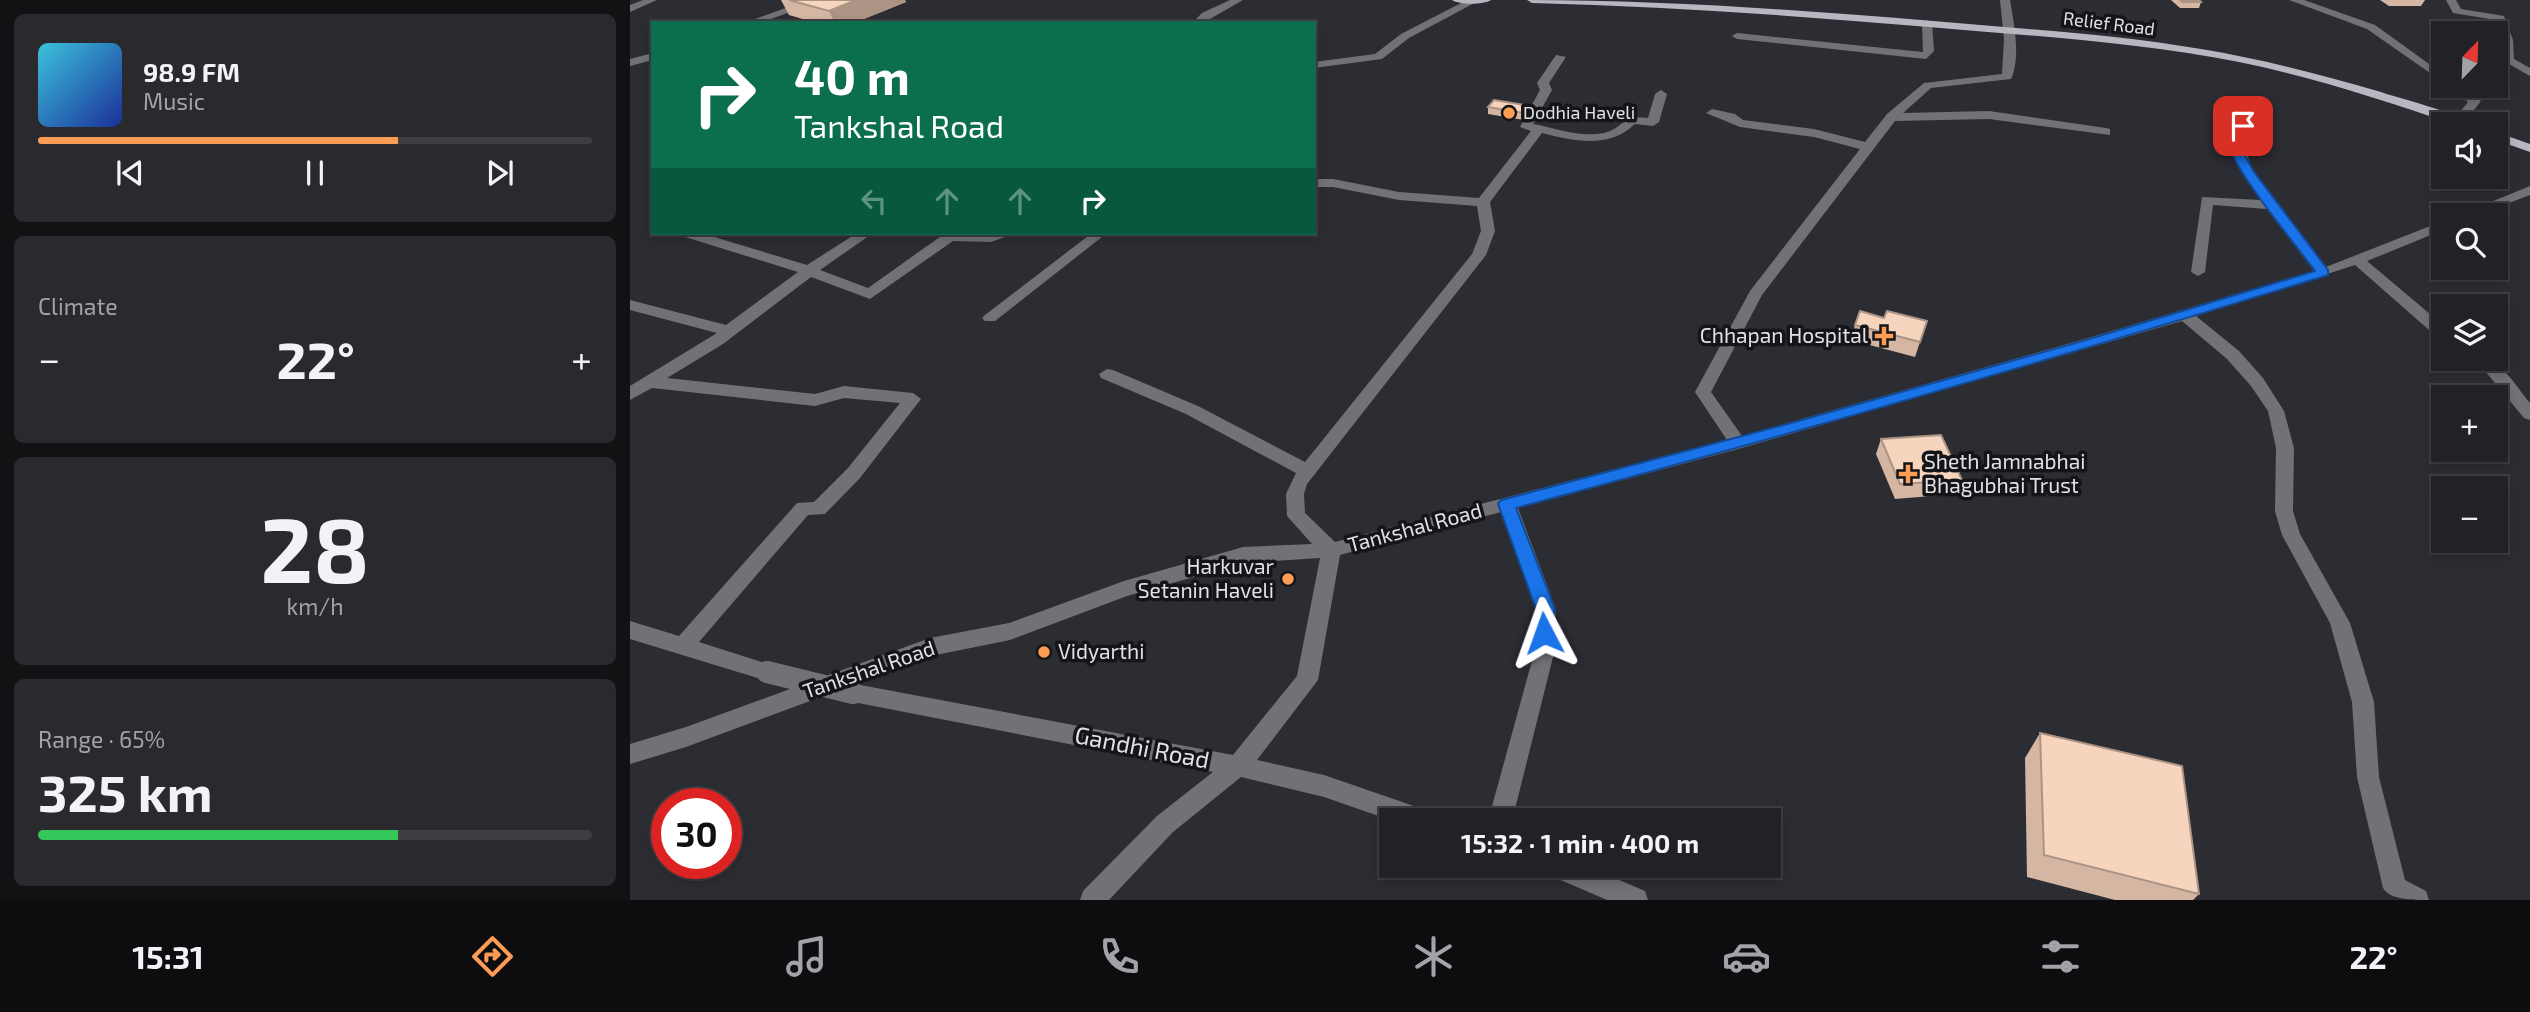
<!DOCTYPE html>
<html lang="en">
<head>
<meta charset="utf-8">
<style>
  :root { --surface:#212126; --page:#29292e; --text:#f1f3f6; --muted:#a2a3a7; --line:#3e3e43; --accent:#fd9d55 }
  body { margin:0; font-family:"Exo 2",sans-serif; background:var(--page); color:var(--text); height:100vh; display:flex; flex-direction:column; font-size:26px; white-space:nowrap }
  * { box-sizing:border-box; margin:0 }
  p { font-size:23px; color:var(--muted) }
  .icon { flex:none; width:38px; height:38px; fill:none; stroke:currentColor; stroke-width:2; stroke-linecap:round; stroke-linejoin:round }
  .map { position:relative; flex:1; overflow:hidden }
  .drawer { display:flex; flex-direction:column; gap:14px; padding:14px; background:#121215; width:630px }
  .drawer>* { flex:none }
  .top-card { position:absolute; left:21px; top:21px; width:665px; height:214px; border-radius:0px; box-shadow:0 4px 10px #0003,0 0 0 2px var(--line); background:#0b6e4f; color:#fff; overflow:hidden }
  .needle { width:46px; rotate:23deg }
  .fabs { position:absolute; left:1801px; top:21px; display:grid; gap:14px }
  .fabs a { display:grid; place-items:center; width:77px; height:77px; border-radius:0px; background:var(--surface); box-shadow:0 4px 10px #0003,0 0 0 2px var(--line); font-size:35px }
  .speed { position:absolute; left:21px; top:788px; display:flex; gap:14px; font-size:35px; font-weight:700; text-align:center }
  .speed>* { display:grid; place-content:center; width:91px; height:91px; border-radius:50%; background:var(--surface); box-shadow:0 4px 10px #0003,0 0 0 2px var(--line); line-height:1 }
  .speed .limit { border:10px solid #d22; background:#fff; color:#111 }
  .pin { position:absolute; display:grid; place-items:center; width:60px; height:60px; color:#fff; margin:-30px; border-radius:14px; box-shadow:0 4px 10px #0006 }
  .me { position:absolute; width:77px; margin:-38px; rotate:356deg; stroke-linejoin:round; filter:drop-shadow(0 0 5px #0008) }
  .turn { display:flex; align-items:center; gap:24px; height:147px; padding:0 28px; font-size:32px }
  .turn .icon { width:91px; height:91px; stroke-width:2.5 }
  .turn b { display:block; font-size:49px; line-height:60px }
  .lanes { display:flex; align-items:center; height:66px; padding:0 28px; background:#0003; justify-content:center; gap:35px; direction:ltr }
  .lanes .off { opacity:.35 }
  .big { font-size:52px; font-weight:700; line-height:1.1 }
  .drawer .card { flex:1; display:flex; flex-direction:column; justify-content:center; gap:10px; min-width:0; padding:0 24px; border-radius:10px; background:var(--page) }
  .drawer .dial { align-items:center; gap:0 }
  .dial b { font-size:91px; line-height:1 }
  .song { display:flex; align-items:center; gap:21px }
  .cover { width:84px; height:84px; border-radius:10px; background:linear-gradient(135deg,hsl(190 70% 55%),hsl(230 70% 35%)) }
  .played { height:7px; border-radius:4px; background:linear-gradient(90deg,var(--accent) 65%,var(--line) 65%) }
  .keys { display:flex; justify-content:space-around; direction:ltr }
  .heat { display:flex; justify-content:space-between; align-items:center; font-size:38px; direction:ltr }
  .charge { height:10px; border-radius:5px; background:linear-gradient(90deg,#34c759 65%,var(--line) 0) }
  .trip { position:absolute; left:749px; top:808px; width:402px; height:70px; border-radius:0px; background:var(--surface); box-shadow:0 4px 10px #0003,0 0 0 2px var(--line); font-weight:700; line-height:70px; text-align:center }
  .tab-bar { display:flex; height:112px; justify-content:space-around; align-items:center; background:#0d0d0f; color:var(--muted) }
  .tab-bar .icon { width:49px; height:49px }
  .tab-bar .current { color:var(--accent) }
  .tab-bar b { font-size:32px; color:var(--text) }
  main { display:flex; flex:1; min-height:0 }
  .map>svg:first-child { display:block }
</style>
</head>
<body>
<main>
<section class="drawer">
<div class="card">
<div class="song"><i class="cover"></i><div><b>98.9 FM</b><p>Music</p></div></div>
<div class="played"></div>
<div class="keys"><svg class="icon" aria-label="previous" viewBox="0 0 24 24"><path d="M18 5L8 12l10 7zM5 5v14"/></svg><svg class="icon" aria-label="pause" viewBox="0 0 24 24"><path d="M8 5v14M16 5v14"/></svg><svg class="icon" aria-label="next" viewBox="0 0 24 24"><path d="M6 5l10 7-10 7zM19 5v14"/></svg></div>
</div>
<div class="card"><p>Climate</p>
<div class="heat"><a>−</a><b class="big">22°</b><a>+</a></div>
</div>
<div class="card dial"><b>28</b><p>km/h</p></div>
<div class="card"><p>Range · 65%</p><b class="big">325 km</b><div class="charge"></div></div>
</section>
<div class="map">
<svg width="1900" height="900" viewBox="0 0 1900 900">
  <rect width="100%" height="100%" fill="#2c2c33"/>
  <g fill="none" stroke-linecap="round" stroke-linejoin="round">
    <path fill="#727276" fill-rule="evenodd" d="M 13,0 L 27,0 L 0,12 L 0,5 Z
      M 178,0 L 193,0 L 130,23 L 114,23 Z
      M 600,0 L 613,0 L 573,23 L 562,23 L 572,13 Z
      M 837,0 L 850,0 L 779,38 L 752,59 L 684,68 L 684,62 L 745,54 L 771,34 Z
      M 1370,0 L 1380,0 C 1384,24 1391,57 1381,79 L 1301,88 L 1273,113 L 1359,111 L 1476,128 L 1480,129 L 1480,135 L 1359,119 L 1265,121 L 1132,295 L 1081,392 L 1112,436 L 1448,341 L 1684,271 L 1637,209 L 1583,205 L 1575,272 L 1568,276 L 1561,272 L 1572,197 L 1631,200 C 1614,177 1593,152 1609,123 L 1613,122 L 1619,126 L 1615,147 L 1621,167 L 1696,267 L 1813,221 L 1813,230 L 1737,261 L 1813,325 L 1813,338 L 1807,337 L 1725,265 L 1566,316 L 1609,351 L 1633,378 L 1654,411 L 1664,448 L 1663,511 L 1670,534 L 1720,623 L 1744,702 L 1749,777 L 1775,880 L 1796,891 L 1799,900 C 1782,900 1760,900 1753,888 L 1727,777 L 1722,702 L 1700,623 L 1652,535 L 1645,511 L 1646,448 L 1638,411 L 1621,386 L 1597,359 L 1552,321 L 1108,449 L 888,508 L 926,609 L 923,657 L 882,821 L 858,821 L 903,657 L 906,609 L 871,512 L 710,555 L 688,680 L 627,760 L 694,775 L 804,813 L 808,821 L 763,821 L 694,797 L 611,777 L 543,832 L 479,900 L 450,900 L 453,891 L 527,816 L 583,772 L 223,702 L 215,700 L 212,693 L 215,688 L 56,747 L 0,764 L 0,744 L 56,727 L 300,638 L 379,623 L 494,581 L 613,547 L 682,544 L 657,516 L 656,494 L 666,473 L 556,414 L 471,378 L 469,374 L 477,369 L 483,370 L 568,406 L 675,462 L 842,254 L 851,231 L 847,206 L 769,200 L 703,187 L 684,187 L 684,179 L 703,179 L 769,192 L 849,198 L 901,131 L 890,127 L 910,90 L 907,83 L 926,55 L 936,57 L 919,83 L 922,90 L 903,124 C 926,128 950,138 974,133 C 997,127 988,115 1018,118 L 1025,94 L 1031,90 L 1037,94 L 1029,122 L 1023,126 L 1005,124 C 979,149 944,141 912,133 L 860,202 L 865,231 L 856,255 L 677,484 L 674,494 L 675,513 L 705,542 L 1097,440 L 1065,392 L 1120,291 L 1230,149 L 1184,137 L 1110,127 L 1076,113 L 1082,109 L 1105,114 L 1113,120 L 1184,129 L 1235,142 L 1257,114 L 1294,83 L 1372,74 L 1374,39 ZM 690,558 L 667,676 L 603,755 L 225,684 L 301,656 L 380,640 L 497,596 L 613,563 Z
      M 1659,0 L 1674,0 L 1745,25 L 1813,74 L 1813,82 L 1737,29 Z
      M 1816,0 L 1826,0 L 1831,9 L 1874,16 L 1883,40 L 1884,59 L 1900,68 L 1900,76 L 1872,60 L 1873,40 L 1866,20 L 1823,13 Z
      M 1297,20 L 1302,23 L 1304,51 L 1296,59 L 1107,39 L 1102,36 L 1107,33 L 1293,52 L 1292,23 Z
      M 23,53 L 23,60 L 0,66 L 0,59 Z
      M 1817,86 L 1830,86 L 1851,101 L 1833,124 L 1822,122 L 1838,102 Z
      M 1900,186 L 1900,195 L 1848,215 L 1829,215 Z
      M 50,233 L 71,233 L 177,265 L 227,233 L 243,233 L 190,270 L 238,288 L 314,234 L 386,233 L 361,242 L 323,241 L 240,299 L 181,277 L 93,344 L 37,378 L 185,394 L 214,386 L 283,393 L 291,399 L 230,478 L 195,514 L 178,515 L 69,642 L 144,666 L 148,672 L 144,678 L 137,681 L 0,639 L 0,621 L 49,636 L 167,503 L 184,502 L 218,468 L 270,403 L 214,398 L 185,406 L 22,388 L 0,400 L 0,386 L 87,333 L 0,310 L 0,300 L 96,325 L 168,272 L 52,236 Z
      M 462,233 L 477,233 L 365,321 L 355,321 L 352,318 L 355,315 Z
      M 1839,359 C 1873,358 1880,379 1900,403 L 1900,420 L 1894,418 L 1855,371 Z
      M 916,866 L 957,866 L 1015,891 L 1018,900 L 977,900 L 919,875 Z"/>
    <path fill="#b8b7bf" fill-rule="evenodd" d="M 822,0 L 861,0 C 853,5 830,5 822,0 Z
      M 897,0 C 1033,0 1168,10 1303,21 C 1393,29 1483,34 1571,49 C 1632,59 1692,75 1751,92 C 1771,99 1826,112 1840,124 L 1823,124 C 1753,100 1682,77 1609,62 C 1507,42 1402,36 1299,27 C 1167,16 1035,6 902,3 Z
      M 1866,132 L 1900,144 L 1900,152 L 1866,140 Z"/>
    <path stroke="#727276" stroke-width="22" d="M 137,672 L 223,693"/>
  </g>
  <path fill="#d4b6a3" d="M 151,0 L 275,0 L 276,2 L 224,23 L 186,23 L 159,15 Z
    M 1541,0 L 1569,0 L 1571,2 L 1569,8 L 1550,8 Z
    M 1750,0 L 1795,0 L 1791,6 L 1759,6 Z
    M 900,106 L 900,112 L 894,120 L 858,114 L 858,107 Z
    M 1254,318 L 1297,321 L 1285,357 L 1221,340 L 1225,325 Z
    M 1251,439 L 1332,480 L 1326,494 L 1265,499 L 1246,454 Z
    M 1410,733 L 1569,894 L 1563,900 L 1485,900 L 1397,877 L 1395,758 Z"/>
  <path fill="#ac9484" d="M 226,0 L 275,0 L 276,2 L 224,23 L 205,23 L 199,11 Z
    M 900,106 L 900,112 L 894,120 L 894,113 Z"/>
  <path fill="#f6d4bd" stroke="#ac9484" stroke-width="2" d="M 159,0 L 226,0 L 199,11 Z
    M 1550,0 L 1569,0 L 1571,2 L 1552,2 Z
    M 864,100 L 900,106 L 894,113 L 858,107 Z
    M 1230,311 L 1254,318 L 1257,311 L 1297,321 L 1290,342 L 1225,325 Z
    M 1311,435 L 1332,480 L 1270,484 L 1251,439 Z
    M 1410,733 L 1552,766 L 1569,894 L 1414,855 Z"/>
  <path fill="#1a73e8" stroke="#114b97" stroke-width="2" d="M 1609,123 L 1619,126 L 1614,136 L 1612,150 L 1624,172 L 1698,270 L 1698,275 C 1429,358 1158,435 886,508 L 925,609 L 921,639 L 914,641 L 908,639 L 905,633 L 906,609 L 868,504 L 871,500 L 1161,423 L 1449,342 L 1685,271 C 1669,249 1604,170 1601,149 C 1600,140 1605,131 1609,123 Z"/>
  <g fill="#fd9d55" stroke="#151518" stroke-width="2.5">
    <circle cx="879" cy="113" r="7"/>
    <path d="M1250.5 325.5h7v7h7v7h-7v7h-7v-7h-7v-7h7z"/>
    <path d="M1274.5 463.5h7v7h7v7h-7v7h-7v-7h-7v-7h7z"/>
    <circle cx="658" cy="579" r="7"/>
    <circle cx="414" cy="652" r="7"/>
  </g>
  <g text-anchor="middle" stroke-width="7" stroke-linejoin="round" paint-order="stroke">
    <g font-size="18" fill="#e1e1e6" stroke="#151518">
      <text transform="translate(1479 24) rotate(7)" y="6">Relief Road</text>
    </g>
    <g font-size="18" fill="#e1e1e6" stroke="#151518" text-anchor="start">
      <text x="893" y="119">Dodhia Haveli</text>
    </g>
    <g font-size="21" fill="#e1e1e6" stroke="#151518" text-anchor="end">
      <text x="1238" y="343">Chhapan Hospital</text>
      <text x="1294" y="469" text-anchor="start">Sheth Jamnabhai<tspan x="1294" dy="24">Bhagubhai Trust</tspan></text>
      <text x="644" y="574">Harkuvar<tspan x="644" dy="24">Setanin Haveli</tspan></text>
      <text x="428" y="659" text-anchor="start">Vidyarthi</text>
    </g>
    <g font-size="21" fill="#e1e1e6" stroke="#151518">
      <text transform="translate(785 528) rotate(-15)" y="7">Tankshal Road</text>
      <text transform="translate(239 670) rotate(-19)" y="7">Tankshal Road</text>
    </g>
    <g font-size="24" fill="#e1e1e6" stroke="#151518">
      <text transform="translate(512 748) rotate(11)" y="8">Gandhi Road</text>
    </g>
  </g>
</svg>
<div class="fabs">
<a><svg class="needle" viewBox="-14 -14 28 28"><path d="M0-13l5 13h-10z" fill="#e53935"/><path d="M0 13l5-13h-10z" fill="#a2a3a7"/></svg></a>
<a><svg class="icon" aria-label="sound" viewBox="0 0 24 24"><path d="M4 9h4l5-4v14l-5-4H4zM17 9q2 3 0 6"/></svg></a>
<a><svg class="icon" aria-label="search" viewBox="0 0 24 24"><circle cx="10" cy="10" r="6"/><path d="M15 15l6 6"/></svg></a>
<a><svg class="icon" aria-label="layers" viewBox="0 0 24 24"><path d="M12 4l9 5-9 5-9-5zM3 14l9 5 9-5"/></svg></a>
<a>+</a>
<a>−</a>
</div>
<div class="speed"><div class="limit">30</div></div>
<div class="pin" style="left:1613px;top:126px;background:#d93025"><svg class="icon" aria-label="arrive" viewBox="0 0 24 24"><path d="M6 21V4h12l-3 4 3 4H6"/></svg></div>
<svg class="me" style="left:914px;top:633px" viewBox="-20 -20 40 40"><path d="M0-17L14 15 0 8-14 15z" fill="#1a73e8" stroke="#fff" stroke-width="4"/></svg>
<div class="trip">15:32 · 1 min · 400 m</div>
<div class="top-card">
<div class="turn"><svg class="icon" aria-label="right" viewBox="0 0 24 24"><path d="M7 20v-9h11M14 6l5 5-5 5"/></svg><div><b>40 m</b>Tankshal Road</div></div>
<div class="lanes"><svg class="icon off" aria-label="left" viewBox="0 0 24 24"><path d="M17 20v-9H6M10 6l-5 5 5 5"/></svg><svg class="icon off" aria-label="ahead" viewBox="0 0 24 24"><path d="M12 20V5M6 11l6-6 6 6"/></svg><svg class="icon off" aria-label="ahead" viewBox="0 0 24 24"><path d="M12 20V5M6 11l6-6 6 6"/></svg><svg class="icon" aria-label="right" viewBox="0 0 24 24"><path d="M7 20v-9h11M14 6l5 5-5 5"/></svg></div>
</div>
</div>
</main>
<nav class="tab-bar">
<b>15:31</b>
<svg class="icon current" aria-label="directions" viewBox="0 0 24 24"><path d="M12 3l9 9-9 9-9-9zM9 14v-3h6M13 9l2 2-2 2"/></svg>
<svg class="icon" aria-label="music" viewBox="0 0 24 24"><path d="M9 18V5l10-2v13"/><circle cx="6" cy="18" r="3"/><circle cx="16" cy="16" r="3"/></svg>
<svg class="icon" aria-label="phone" viewBox="0 0 24 24"><path d="M5 4h4l2 5-3 2q2 4 5 5l2-3 5 2v4C11 20 4 13 5 4z"/></svg>
<svg class="icon" aria-label="climate" viewBox="0 0 24 24"><path d="M12 3v18M4 7l16 10M4 17L20 7"/></svg>
<svg class="icon" aria-label="car" viewBox="0 0 24 24"><path d="M5 17H2v-5l4-1 3-4h7l3 4 3 1v5h-3M9 17h6M6 11h13"/><circle cx="7" cy="17" r="2"/><circle cx="17" cy="17" r="2"/></svg>
<svg class="icon" aria-label="filters" viewBox="0 0 24 24"><path d="M4 7h16M4 17h16"/><circle cx="9" cy="7" r="2"/><circle cx="15" cy="17" r="2"/></svg>
<b>22°</b>
</nav>
</body>
</html>
